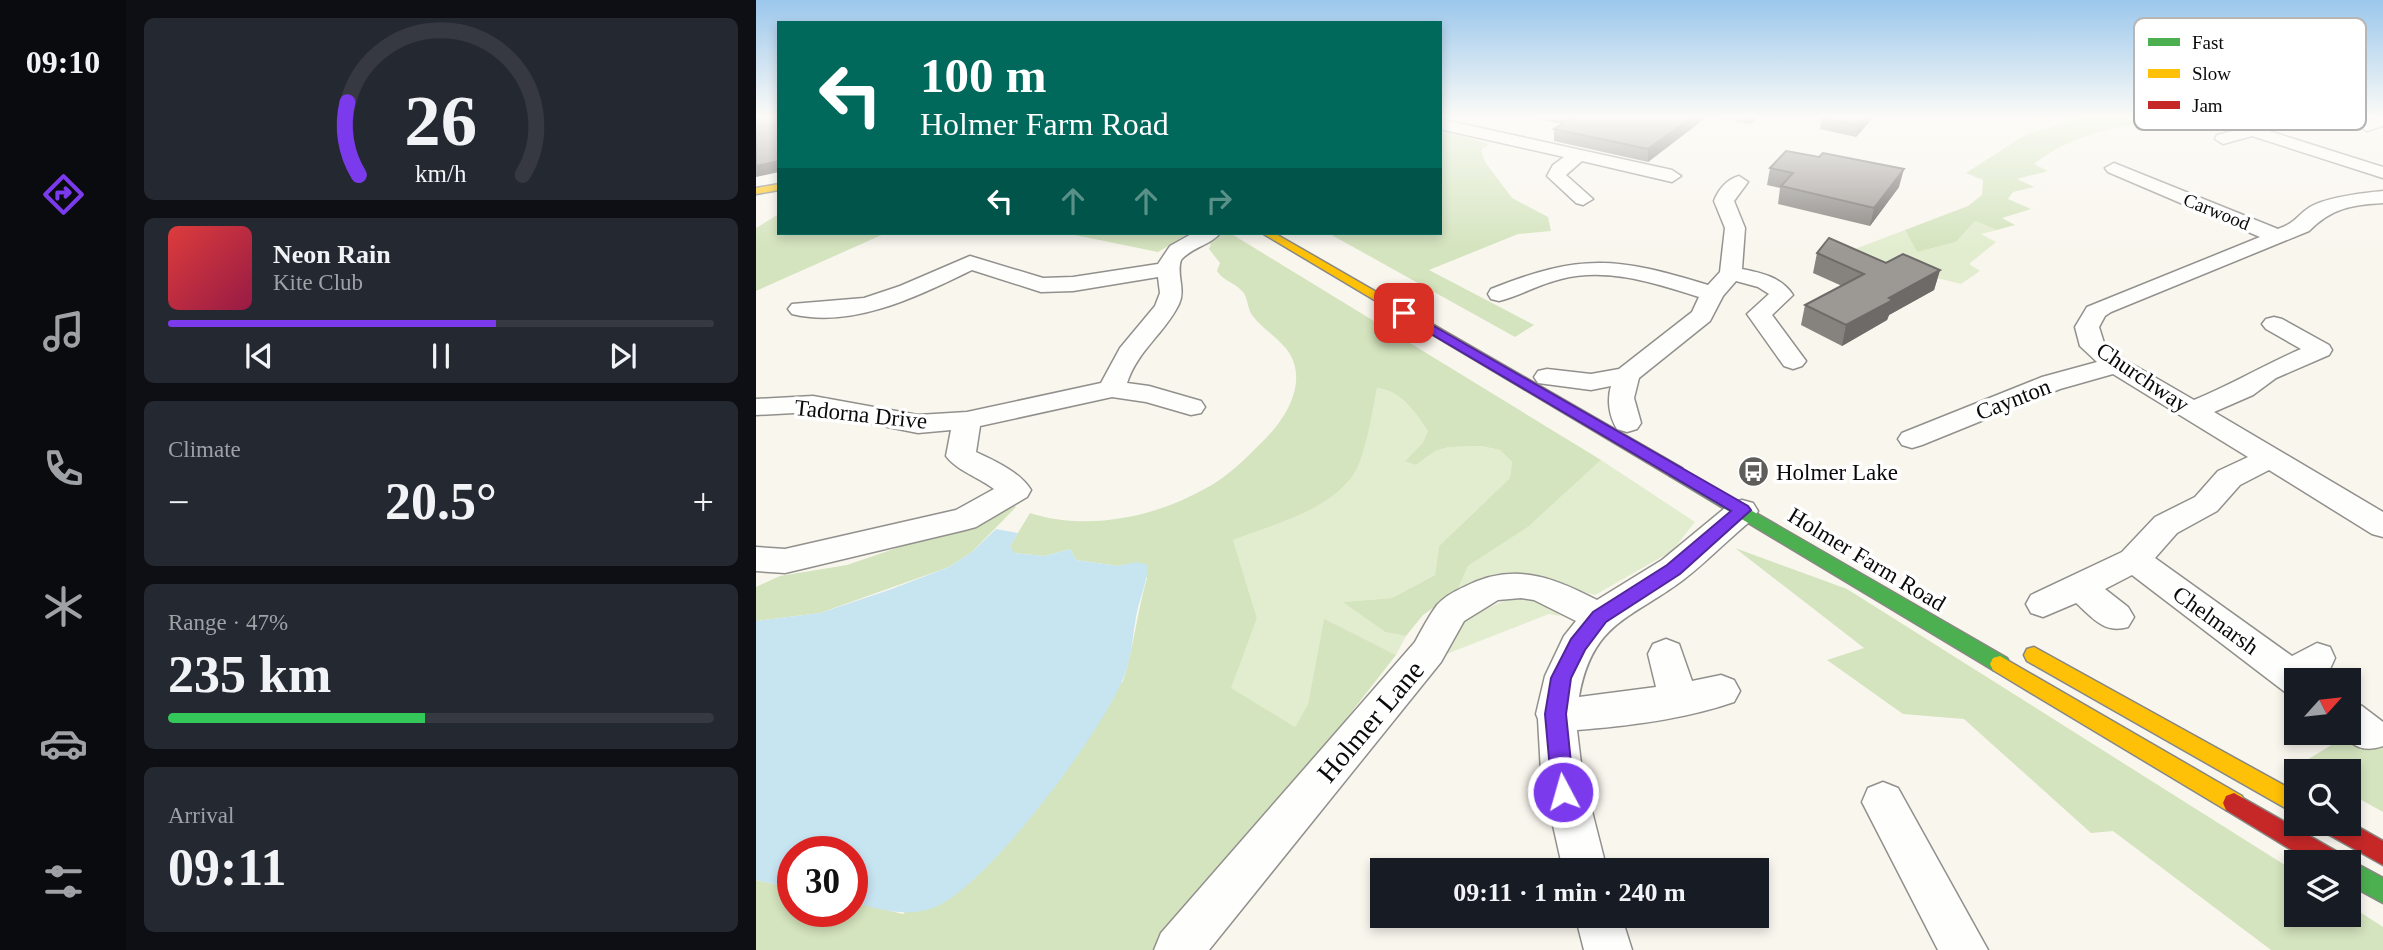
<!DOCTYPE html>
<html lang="en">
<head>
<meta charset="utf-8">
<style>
  :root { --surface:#171b24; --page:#242831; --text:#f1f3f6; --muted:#9ea1a6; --line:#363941; --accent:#7c3aed }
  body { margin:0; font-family:Georgia,serif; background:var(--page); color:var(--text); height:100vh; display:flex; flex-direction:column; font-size:26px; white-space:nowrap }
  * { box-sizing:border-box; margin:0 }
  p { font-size:23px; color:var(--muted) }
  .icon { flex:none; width:38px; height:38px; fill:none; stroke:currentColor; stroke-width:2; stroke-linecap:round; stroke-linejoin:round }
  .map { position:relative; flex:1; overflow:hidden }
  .drawer { display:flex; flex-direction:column; gap:18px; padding:18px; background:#0d0f14; width:630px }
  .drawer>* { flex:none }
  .top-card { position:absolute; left:21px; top:21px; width:665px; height:214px; border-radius:0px; box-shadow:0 4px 10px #0003; background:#00695c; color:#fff; overflow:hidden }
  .needle { width:46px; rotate:63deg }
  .fabs { position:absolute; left:1528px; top:668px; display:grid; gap:14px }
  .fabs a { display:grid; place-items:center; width:77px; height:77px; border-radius:0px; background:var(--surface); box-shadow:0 4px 10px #0003; font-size:35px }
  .speed { position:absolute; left:21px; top:836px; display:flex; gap:14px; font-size:35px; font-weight:700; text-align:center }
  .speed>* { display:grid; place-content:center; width:91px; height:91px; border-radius:50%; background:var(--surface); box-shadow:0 4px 10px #0003; line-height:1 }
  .speed .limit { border:10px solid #d22; background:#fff; color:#111 }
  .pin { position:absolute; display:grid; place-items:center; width:60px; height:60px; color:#fff; margin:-30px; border-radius:14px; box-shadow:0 4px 10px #0006 }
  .me { position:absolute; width:77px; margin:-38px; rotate:354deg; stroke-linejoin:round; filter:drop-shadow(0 0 5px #0008) }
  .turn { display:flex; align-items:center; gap:24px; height:147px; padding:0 28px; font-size:32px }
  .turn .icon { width:91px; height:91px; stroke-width:2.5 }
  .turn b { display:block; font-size:49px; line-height:60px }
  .lanes { display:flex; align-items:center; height:66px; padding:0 28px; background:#0003; justify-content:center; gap:35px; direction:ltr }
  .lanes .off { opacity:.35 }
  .big { font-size:52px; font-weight:700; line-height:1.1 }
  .drawer .tile { flex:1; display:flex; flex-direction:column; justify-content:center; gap:10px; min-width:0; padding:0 24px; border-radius:10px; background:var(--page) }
  .drawer .dial { align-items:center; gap:0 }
  .dial svg { height:182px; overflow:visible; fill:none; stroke:var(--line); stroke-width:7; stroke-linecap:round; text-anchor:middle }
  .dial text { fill:var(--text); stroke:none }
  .song { display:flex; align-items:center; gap:21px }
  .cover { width:84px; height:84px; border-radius:10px; background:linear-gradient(135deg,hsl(0 70% 55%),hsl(340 70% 35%)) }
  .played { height:7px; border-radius:4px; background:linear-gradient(90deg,var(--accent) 60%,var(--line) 60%) }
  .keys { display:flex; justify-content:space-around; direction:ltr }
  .heat { display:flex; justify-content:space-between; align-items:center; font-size:38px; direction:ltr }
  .charge { height:10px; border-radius:5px; background:linear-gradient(90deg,#34c759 47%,var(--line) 0) }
  .trip { position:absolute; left:614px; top:858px; width:399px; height:70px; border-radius:0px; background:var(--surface); box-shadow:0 4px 10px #0003; font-weight:700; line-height:70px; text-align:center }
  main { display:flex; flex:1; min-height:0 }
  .tabs { display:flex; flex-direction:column; width:126px; justify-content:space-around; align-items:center; background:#090b0e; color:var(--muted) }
  .tabs .icon { width:49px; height:49px }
  .tabs .on { color:var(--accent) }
  .tabs b { font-size:32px; color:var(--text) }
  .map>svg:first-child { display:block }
</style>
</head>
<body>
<main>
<nav class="tabs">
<b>09:10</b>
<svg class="icon on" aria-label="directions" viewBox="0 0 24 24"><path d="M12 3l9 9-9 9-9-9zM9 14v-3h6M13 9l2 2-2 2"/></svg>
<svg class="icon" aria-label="music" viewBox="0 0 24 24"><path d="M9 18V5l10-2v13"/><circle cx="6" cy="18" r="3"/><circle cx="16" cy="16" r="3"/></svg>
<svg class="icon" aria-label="phone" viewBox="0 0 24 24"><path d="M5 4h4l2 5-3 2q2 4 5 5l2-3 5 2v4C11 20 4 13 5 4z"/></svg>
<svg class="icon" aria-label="climate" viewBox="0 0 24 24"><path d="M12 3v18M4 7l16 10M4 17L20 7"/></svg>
<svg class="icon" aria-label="car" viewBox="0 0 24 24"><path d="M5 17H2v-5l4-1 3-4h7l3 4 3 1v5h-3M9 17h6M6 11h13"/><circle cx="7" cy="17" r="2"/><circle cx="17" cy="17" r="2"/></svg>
<svg class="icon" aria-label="filters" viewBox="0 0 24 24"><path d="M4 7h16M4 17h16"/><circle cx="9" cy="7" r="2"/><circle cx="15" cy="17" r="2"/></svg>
</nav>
<section class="drawer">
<div class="tile dial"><svg viewBox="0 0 100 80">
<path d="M14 69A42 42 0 1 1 86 69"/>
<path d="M14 69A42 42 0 0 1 9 37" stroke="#7c3aed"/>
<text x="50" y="56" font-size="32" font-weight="700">26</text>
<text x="50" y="72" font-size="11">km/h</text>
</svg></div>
<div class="tile">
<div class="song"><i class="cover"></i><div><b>Neon Rain</b><p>Kite Club</p></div></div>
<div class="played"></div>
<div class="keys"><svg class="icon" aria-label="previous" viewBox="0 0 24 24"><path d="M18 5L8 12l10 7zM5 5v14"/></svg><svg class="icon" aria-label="pause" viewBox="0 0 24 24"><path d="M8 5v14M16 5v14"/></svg><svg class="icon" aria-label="next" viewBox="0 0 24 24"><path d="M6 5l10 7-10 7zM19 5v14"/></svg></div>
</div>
<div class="tile"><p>Climate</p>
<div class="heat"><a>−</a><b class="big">20.5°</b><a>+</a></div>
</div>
<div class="tile"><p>Range · 47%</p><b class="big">235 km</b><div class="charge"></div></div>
<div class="tile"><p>Arrival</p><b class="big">09:11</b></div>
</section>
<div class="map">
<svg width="1627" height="950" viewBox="0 0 1627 950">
  <rect width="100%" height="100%" fill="#f9f6ee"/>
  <path fill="#e2edcf" d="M 1219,221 L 1241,230 L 1225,234 L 1240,242 L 1213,264 L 1224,271 L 1205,284 L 1086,254 L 1149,230 L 1161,252 L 1200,242 Z
    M 621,388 C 646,391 658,411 672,431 L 668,443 L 650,460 L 660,465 L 679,451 L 693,447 L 725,446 L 744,450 L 756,462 L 754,478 L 683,546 L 679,575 L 636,598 L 588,602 L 629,632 L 650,636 L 640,655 L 568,620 L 552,704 L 539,727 L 474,688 L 501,618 L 477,540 C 518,524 568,513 596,477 C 609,461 617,409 621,388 Z
    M 845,460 L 939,522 L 916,551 L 839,595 L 774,576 L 736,576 L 701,591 L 712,566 L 772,527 Z
    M 770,592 L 792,600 L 804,616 L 793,614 L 688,655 L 700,626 L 717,614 Z"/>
  <path fill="#d4e4be" d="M 1332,116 L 1421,117 C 1366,127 1324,129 1278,164 L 1292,171 L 1261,179 L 1278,187 L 1257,192 L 1252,199 L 1275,209 L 1246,218 L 1259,225 L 1241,230 L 1219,221 L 1200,242 L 1161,252 L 1149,230 L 1212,206 L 1226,195 L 1227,180 L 1210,173 L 1269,135 Z
    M 684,130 L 734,144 L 725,150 L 729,162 L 756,198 L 792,217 L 795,231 L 762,234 L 673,270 L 778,325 L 759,337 L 572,233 L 684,233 Z
    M 23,214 L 23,233 L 130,233 L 0,291 L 0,228 Z
    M 309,233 L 474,233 L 845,460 L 772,527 L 712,566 L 701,591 L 667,615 L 650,636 L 629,632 L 587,602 L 636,598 L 679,575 L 683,546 L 754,478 L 756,462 L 744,450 L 725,446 L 693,447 L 679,451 L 660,465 L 649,461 L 667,443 L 672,431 C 658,411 646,391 621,388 C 617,409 609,461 596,477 C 568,513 518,524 477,540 L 501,618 L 475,688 L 539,727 L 552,704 L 568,619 L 640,655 L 551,769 L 399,950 L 0,950 L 0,880 L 37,888 L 37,912 L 96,912 L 96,902 L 147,914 L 367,681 C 378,647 381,612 391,578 L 380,563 L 362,566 L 320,560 L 314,549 L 289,556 L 257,553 L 254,546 L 274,513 C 335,533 409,515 462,481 C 480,469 495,453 510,438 C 527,421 545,393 539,367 C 534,343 510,334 496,315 C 491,308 492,296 486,291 C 478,282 467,281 461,271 L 464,263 L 453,249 L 455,244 L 430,235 L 402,252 Z
    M 244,496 L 260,507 L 216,552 L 193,567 L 64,613 L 0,621 L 0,587 L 24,576 L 91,565 L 167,539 Z
    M 979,548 L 1091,589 L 1540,872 L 1540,915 L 1592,915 L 1593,905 L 1627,927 L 1627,950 L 1515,950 L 1357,831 L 1335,833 L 1208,719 L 1147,714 L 1071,660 L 1108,648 Z
    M 1624,726 L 1627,728 L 1627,812 L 1593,793 L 1592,772 L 1552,772 L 1541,766 L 1592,735 Z"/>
  <path fill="#c7e4f1" d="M 240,529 L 262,533 L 254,546 L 258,553 L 289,556 L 314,549 L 320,560 L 362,566 L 380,562 L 392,565 C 391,584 383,599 380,617 C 376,640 376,657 367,679 C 346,732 227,893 174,909 C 147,917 123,909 96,902 L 96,852 L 37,852 L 37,888 L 0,880 L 0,621 L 64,613 L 133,590 L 193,567 L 216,552 Z"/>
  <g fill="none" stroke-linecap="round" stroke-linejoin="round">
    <defs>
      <path id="street" d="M 1627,117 L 1627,126 L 1611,131 L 1603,126 L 1605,123 Z
        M 684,119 L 916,170 L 925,176 L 916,182 L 826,161 L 810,175 L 837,199 L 827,205 L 820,203 L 791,176 L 797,165 L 808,157 L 684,129 Z
        M 1497,126 L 1627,167 L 1627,178 L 1496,136 L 1467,144 L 1459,139 L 1461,135 Z
        M 1358,163 L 1522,229 C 1541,222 1540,216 1554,207 C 1571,197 1607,193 1627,191 L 1627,203 C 1595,205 1576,208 1553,231 L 1355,312 L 1349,316 L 1343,327 L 1348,343 L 1369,360 L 1438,400 C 1475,385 1508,365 1545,349 L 1510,329 L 1506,324 L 1510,319 L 1518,317 L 1526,319 L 1573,345 L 1576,350 L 1573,355 L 1520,378 L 1497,395 L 1458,412 L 1627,512 L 1627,537 L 1616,534 L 1513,470 L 1484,485 L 1461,511 L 1421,533 L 1399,558 L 1536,656 L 1561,643 L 1574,647 L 1579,658 L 1574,669 L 1560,679 L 1561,681 L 1540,681 L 1540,696 L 1529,692 L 1376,575 L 1349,589 L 1372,607 L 1378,617 L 1372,627 C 1348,634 1337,618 1320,603 L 1287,617 L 1275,613 L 1270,604 L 1275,595 L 1366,552 L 1399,517 L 1439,497 L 1462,471 L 1492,457 L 1357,374 L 1304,389 L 1166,445 L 1156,448 L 1146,445 L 1142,439 L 1146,433 L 1286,377 L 1341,362 L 1324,346 L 1319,327 L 1331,307 L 1504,237 L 1352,172 L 1349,168 Z
        M 983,176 L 992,182 L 978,201 L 989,228 L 986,269 C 1006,273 1025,277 1037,295 L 1016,315 L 1050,361 L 1046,366 L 1037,369 L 1028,366 L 991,314 L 1013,294 L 1002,287 L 980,281 L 967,296 L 954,321 L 883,378 L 878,398 L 885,423 L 881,429 L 871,432 L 861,429 C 853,416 851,400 855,386 L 835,390 L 782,383 L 778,377 L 782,371 L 791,369 L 835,374 L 863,369 L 936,312 L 943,297 C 898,283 852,267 805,279 C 783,284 764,296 743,301 L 735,299 L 732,294 L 735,289 C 825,253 861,257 952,285 L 964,272 L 969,228 L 958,201 C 962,190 971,179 983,176 Z
        M 437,233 L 464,233 C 455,245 436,247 425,260 C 420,275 430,289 423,304 C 409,333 381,351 371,383 L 393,386 L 445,401 L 449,407 L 445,413 L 435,415 L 390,402 L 356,397 L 224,426 L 220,452 C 239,461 264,472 275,490 L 271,497 L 220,527 L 209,530 L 29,573 L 0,571 L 0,547 L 29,549 L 200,510 L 238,489 C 224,478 200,470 190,456 L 195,430 L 162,433 L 57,412 L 0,415 L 0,399 L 57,396 L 162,415 L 211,412 L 345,383 L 364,348 L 399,306 L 404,293 L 402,277 L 317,291 L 285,292 L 216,270 C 162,296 97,329 36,314 L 32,309 L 36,304 L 108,298 L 144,286 L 214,256 L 287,278 L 317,277 L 402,264 L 414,246 Z
        M 986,500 L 997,503 L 1002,511 L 997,519 C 973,538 952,561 927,580 C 875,619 836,622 823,697 L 900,687 L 892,654 L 897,644 L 910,639 L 923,644 L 936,681 L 965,675 L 978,680 L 984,691 L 978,702 C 929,719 873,726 821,730 L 826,772 L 851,870 L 807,870 L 785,772 L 782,719 L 780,714 L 789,676 L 808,636 L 820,621 L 778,600 L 765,598 L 742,600 L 708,621 L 685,662 L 453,950 L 398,950 L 405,933 L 659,642 C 666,629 673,616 681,605 C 688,597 699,591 708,587 C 757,562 795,576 841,600 L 906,560 L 975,503 Z
        M 1592,701 L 1606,706 L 1627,722 L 1627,746 C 1607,753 1598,746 1583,733 L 1592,733 Z
        M 1127,782 L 1142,788 L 1232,950 L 1182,950 L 1106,802 L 1112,788 Z
        M 819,915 L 865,915 L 876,950 L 828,950 Z"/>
      <path id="fast" d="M 920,467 L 1251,658 L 1254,664 L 1251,670 L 1244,672 L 1237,670 L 914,476 L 912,472 L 914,468 Z
        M 1592,859 L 1627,878 L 1627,903 L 1592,884 L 1592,863 L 1584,863 Z"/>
      <path id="slow" d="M 23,184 L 23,190 L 0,194 L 0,188 Z
        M 506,233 L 518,233 L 926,468 L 928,472 L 920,477 L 914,476 Z
        M 1278,647 L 1540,792 L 1540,814 L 1271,661 L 1268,655 L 1271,649 Z
        M 1244,656 L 1486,796 L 1489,803 L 1486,810 L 1478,813 L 1470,810 L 1237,670 L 1234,664 L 1237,658 Z"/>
      <path id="jam" d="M 1478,793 L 1587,855 L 1591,863 L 1557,863 L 1470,810 L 1467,803 L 1470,796 Z
        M 1592,821 L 1627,841 L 1627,865 L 1568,832 L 1565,824 L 1592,824 Z"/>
    </defs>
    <use href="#street" stroke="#92908d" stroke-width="3"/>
    <use href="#fast" stroke="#888783" stroke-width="3"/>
    <use href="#slow" stroke="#888783" stroke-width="3"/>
    <use href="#jam" stroke="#888783" stroke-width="3"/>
    <use href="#street" fill="#fefefc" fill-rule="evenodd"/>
    <use href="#fast" fill="#4caf50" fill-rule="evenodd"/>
    <use href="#slow" fill="#ffc107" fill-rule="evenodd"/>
    <use href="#jam" fill="#c62828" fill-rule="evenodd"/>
  </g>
  <path fill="#86837f" d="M 786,116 L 1005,116 L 994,124 L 952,116 L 892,162 L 798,141 L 798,129 L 806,124 L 786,120 Z
    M 1118,116 L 1100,137 L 1064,129 L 1066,118 Z
    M 1014,168 L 1143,187 L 1114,226 L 1022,204 L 1024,188 L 1011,185 Z
    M 1061,253 L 1130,263 L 1184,270 L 1178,290 L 1133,315 L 1131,320 L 1086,346 L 1045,325 L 1049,305 L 1086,286 L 1057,273 Z"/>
  <path fill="#6d6a68" d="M 937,116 L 952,116 L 892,162 L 892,149 Z
    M 995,116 L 1005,116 L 994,124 Z
    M 1111,116 L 1118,116 L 1100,137 L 1103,125 Z
    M 23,161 L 23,172 L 0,177 L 0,166 Z
    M 1148,169 L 1143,187 L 1114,226 L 1118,208 Z
    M 1184,270 L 1178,290 L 1133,315 L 1131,320 L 1086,346 L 1090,325 L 1133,298 Z"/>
  <path fill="#9c9894" stroke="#6d6a68" stroke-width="2" d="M 0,116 L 23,116 L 23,161 L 0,166 Z
    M 819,116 L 937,116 L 892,149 L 798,129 Z
    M 1068,116 L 1111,116 L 1103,125 L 1066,118 Z
    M 1030,151 L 1063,157 L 1067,153 L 1148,169 L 1118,208 L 1025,186 L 1037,173 L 1014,168 Z
    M 1073,238 L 1130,263 L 1147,254 L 1184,270 L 1133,298 L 1137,300 L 1090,325 L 1049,305 L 1108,274 L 1061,253 Z"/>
  <linearGradient id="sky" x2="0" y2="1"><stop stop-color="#9bc7ec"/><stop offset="0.47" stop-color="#fcfbf7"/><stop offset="1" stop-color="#fcfbf7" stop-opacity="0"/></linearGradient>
  <rect width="1627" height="249" fill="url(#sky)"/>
  <path fill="#7c3aed" stroke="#51269a" stroke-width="2" d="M 648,309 L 992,506 L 995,510 L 924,574 L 850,622 L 829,650 L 815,678 L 810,714 L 818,792 L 815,799 L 807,802 L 799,799 L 796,792 L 789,714 L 795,678 L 815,639 L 837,612 L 911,565 L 975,511 L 643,315 L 643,310 Z"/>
  <defs>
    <symbol id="bus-disc" viewBox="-11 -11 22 22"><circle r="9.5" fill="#5e5d5a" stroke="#fff"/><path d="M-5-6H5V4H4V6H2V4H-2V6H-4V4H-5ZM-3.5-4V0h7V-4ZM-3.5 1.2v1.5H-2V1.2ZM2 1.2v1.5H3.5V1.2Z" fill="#fff"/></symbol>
  </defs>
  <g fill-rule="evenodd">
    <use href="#bus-disc" x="980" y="454" width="35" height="35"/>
  </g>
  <g text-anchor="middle" stroke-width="7" stroke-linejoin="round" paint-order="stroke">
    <g font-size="19" fill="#0a0a0a" stroke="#fff">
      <text transform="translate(1461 211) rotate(22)" y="7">Carwood</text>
    </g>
    <g font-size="23" fill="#0a0a0a" stroke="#fff">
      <text transform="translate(1387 377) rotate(34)" y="8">Churchway</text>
      <text transform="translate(1257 399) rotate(-21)" y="8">Caynton</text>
      <text transform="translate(105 414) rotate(6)" y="8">Tadorna Drive</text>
      <text transform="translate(1111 559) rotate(31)" y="8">Holmer Farm Road</text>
      <text transform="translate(1460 620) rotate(36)" y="8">Chelmarsh</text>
    </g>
    <g font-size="23" fill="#0a0a0a" stroke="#fff" text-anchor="start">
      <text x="1020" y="480">Holmer Lake</text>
    </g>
    <g font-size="28" fill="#0a0a0a" stroke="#fff">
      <text transform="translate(614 721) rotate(-50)" y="10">Holmer Lane</text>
    </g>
  </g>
  <rect x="1378" y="18" width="232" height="112" rx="10" fill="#fff" stroke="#b6b6b6" stroke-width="2"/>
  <rect x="1392" y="38" width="32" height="8" fill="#4caf50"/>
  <rect x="1392" y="69" width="32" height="9" fill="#ffc107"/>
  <rect x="1392" y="101" width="32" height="8" fill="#c62828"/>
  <g font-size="19" fill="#0a0a0a">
    <text x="1436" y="49">Fast</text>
    <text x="1436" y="80">Slow</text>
    <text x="1436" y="112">Jam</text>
  </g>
</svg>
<div class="fabs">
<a><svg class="needle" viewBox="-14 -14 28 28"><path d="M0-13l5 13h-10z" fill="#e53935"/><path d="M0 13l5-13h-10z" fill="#9ea1a6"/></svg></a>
<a><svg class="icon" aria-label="search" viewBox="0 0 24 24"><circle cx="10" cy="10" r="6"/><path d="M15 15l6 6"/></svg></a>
<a><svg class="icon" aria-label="layers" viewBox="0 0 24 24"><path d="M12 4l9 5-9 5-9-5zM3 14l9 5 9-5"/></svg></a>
</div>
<div class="speed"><div class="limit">30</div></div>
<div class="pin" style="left:648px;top:313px;background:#d93025"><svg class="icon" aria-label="arrive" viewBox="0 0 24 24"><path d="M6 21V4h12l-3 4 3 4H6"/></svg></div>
<svg class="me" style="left:807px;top:792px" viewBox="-20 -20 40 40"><circle r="17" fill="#7c3aed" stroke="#fff" stroke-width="3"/><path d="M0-11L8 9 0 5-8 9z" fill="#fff"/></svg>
<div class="trip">09:11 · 1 min · 240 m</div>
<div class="top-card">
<div class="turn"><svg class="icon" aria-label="left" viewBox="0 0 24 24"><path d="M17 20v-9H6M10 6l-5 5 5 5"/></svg><div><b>100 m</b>Holmer Farm Road</div></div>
<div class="lanes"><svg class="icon" aria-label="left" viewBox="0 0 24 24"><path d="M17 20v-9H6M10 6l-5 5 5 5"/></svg><svg class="icon off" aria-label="ahead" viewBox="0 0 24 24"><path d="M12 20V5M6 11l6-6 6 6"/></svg><svg class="icon off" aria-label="ahead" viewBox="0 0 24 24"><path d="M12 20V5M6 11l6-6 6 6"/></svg><svg class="icon off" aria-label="right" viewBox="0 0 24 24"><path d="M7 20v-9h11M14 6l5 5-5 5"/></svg></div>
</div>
</div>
</main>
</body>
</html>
